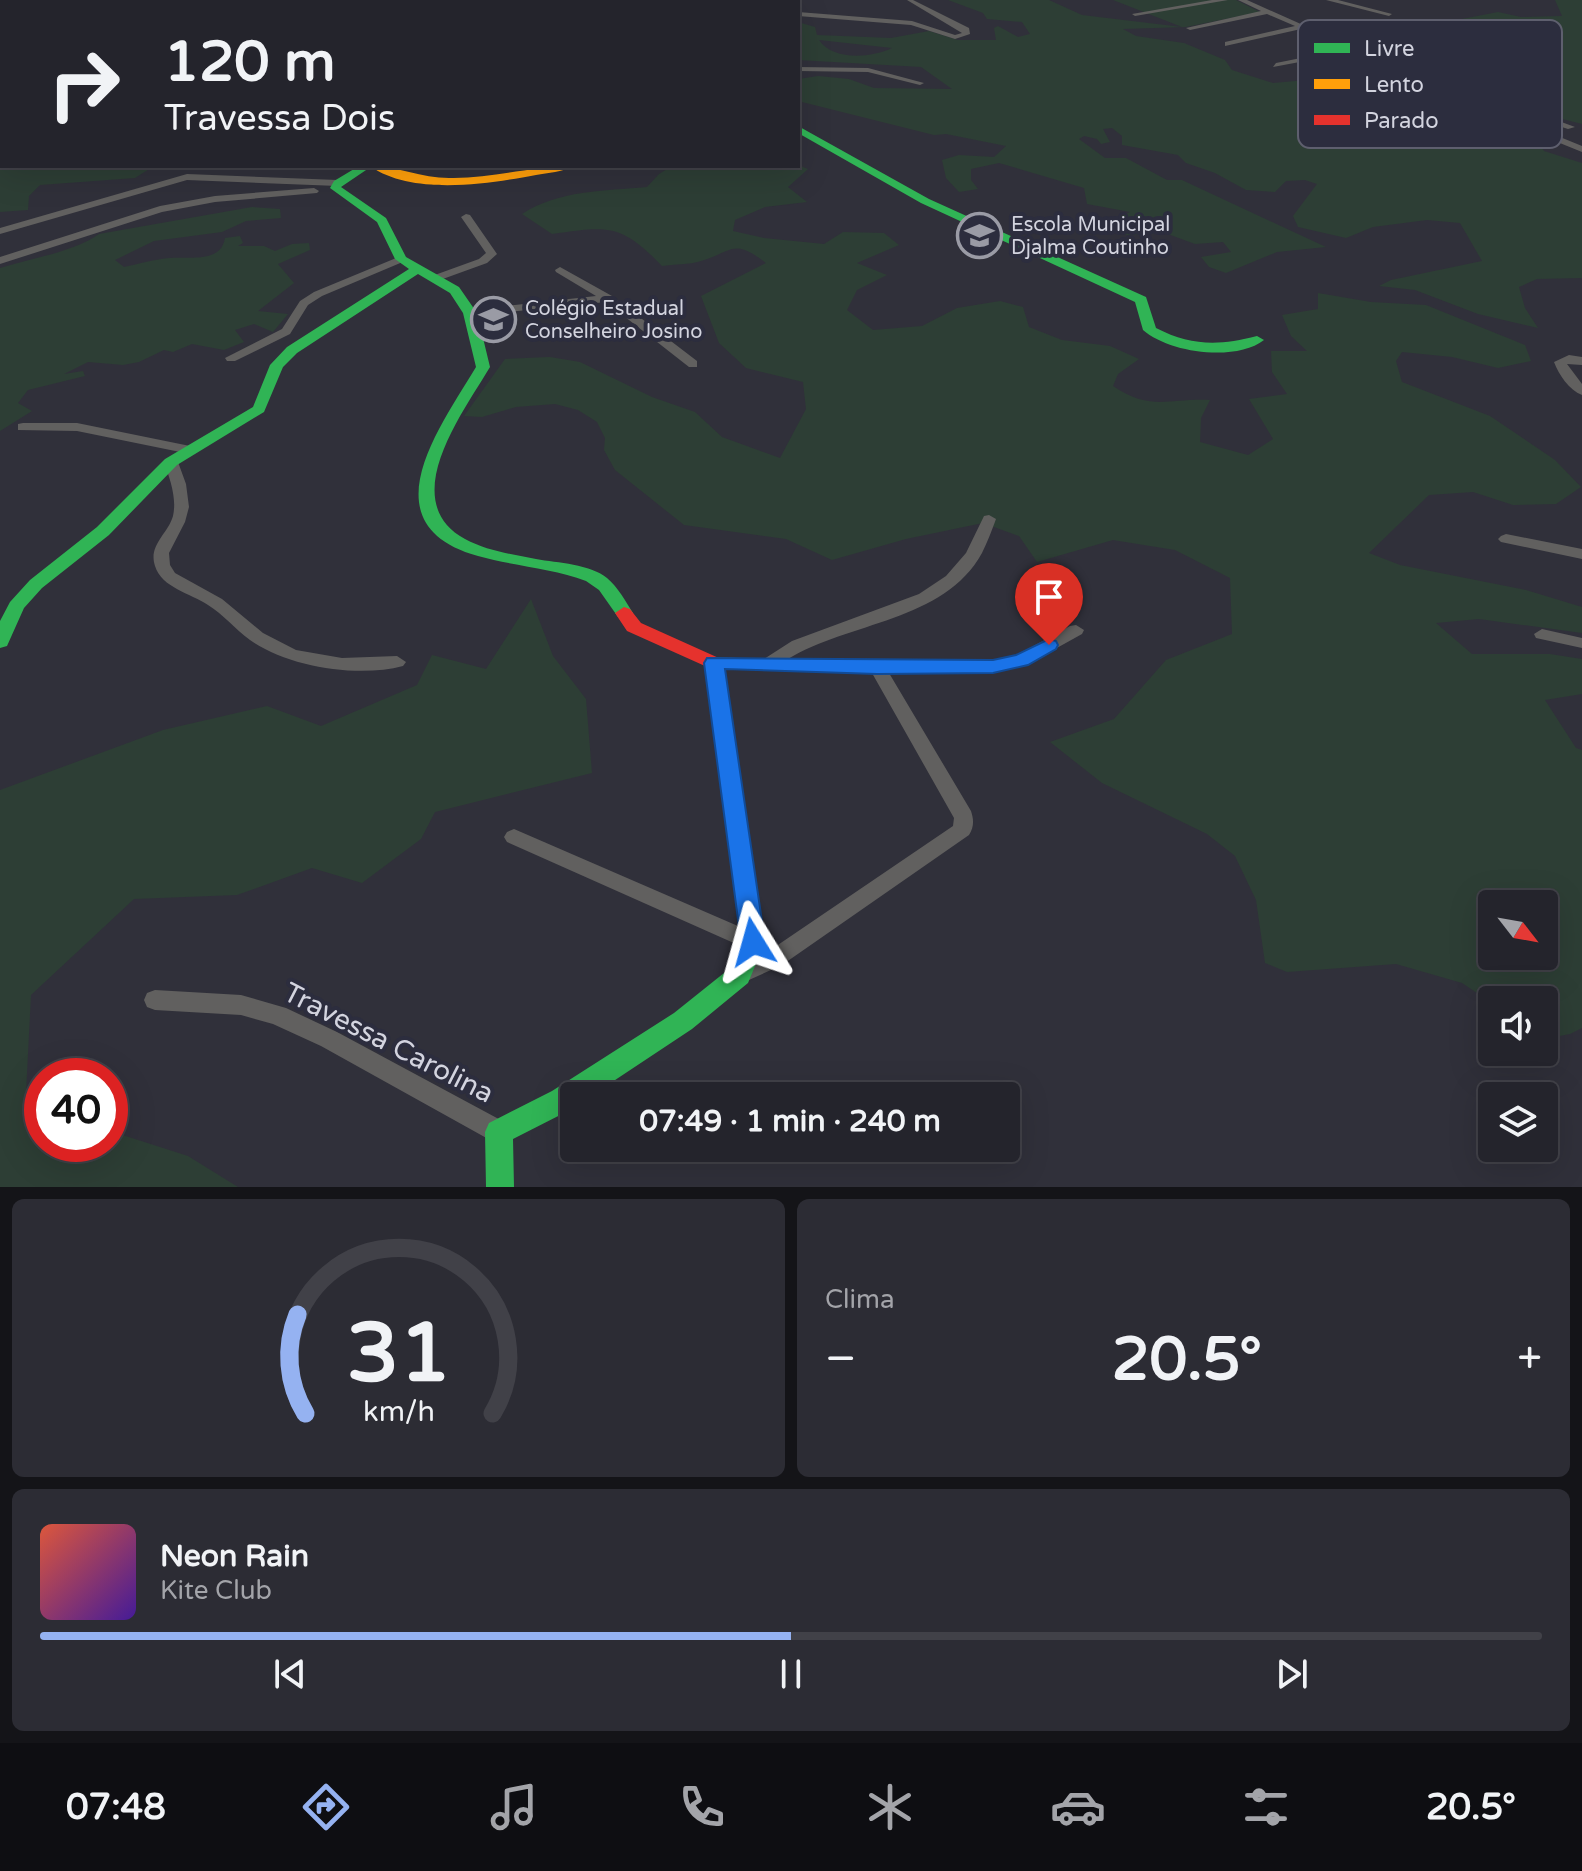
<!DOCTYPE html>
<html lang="pt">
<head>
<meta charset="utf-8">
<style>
  :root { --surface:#24242c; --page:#2c2c34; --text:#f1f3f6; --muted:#a3a4a9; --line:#414148; --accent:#95b2f1 }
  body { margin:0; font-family:"Varela Round",sans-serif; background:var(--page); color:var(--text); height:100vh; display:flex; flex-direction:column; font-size:30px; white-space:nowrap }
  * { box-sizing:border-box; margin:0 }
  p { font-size:26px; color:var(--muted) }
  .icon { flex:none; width:44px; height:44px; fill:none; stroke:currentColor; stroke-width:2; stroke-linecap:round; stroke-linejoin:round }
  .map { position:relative; height:1187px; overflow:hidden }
  .details { display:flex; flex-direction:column; gap:12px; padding:12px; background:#141418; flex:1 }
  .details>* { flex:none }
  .hud { position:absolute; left:0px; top:0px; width:800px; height:168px; box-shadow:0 8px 32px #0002,0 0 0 2px var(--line); background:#24242c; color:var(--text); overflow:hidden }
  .needle { width:52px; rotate:121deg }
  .buttons { position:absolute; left:1478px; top:890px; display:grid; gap:16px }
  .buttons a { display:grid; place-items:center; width:80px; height:80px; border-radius:8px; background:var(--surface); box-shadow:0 8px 32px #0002,0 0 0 2px var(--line); font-size:40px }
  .speed { position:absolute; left:24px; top:1058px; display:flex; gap:16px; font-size:40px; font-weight:700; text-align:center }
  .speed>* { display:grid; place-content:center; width:104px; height:104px; border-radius:50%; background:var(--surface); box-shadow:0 8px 32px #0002,0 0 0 2px var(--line); line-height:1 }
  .speed .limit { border:12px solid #d22; background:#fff; color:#111 }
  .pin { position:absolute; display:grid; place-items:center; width:68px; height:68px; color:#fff; margin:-82px -34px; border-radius:50% 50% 50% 0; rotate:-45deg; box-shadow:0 0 8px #0007 }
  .pin .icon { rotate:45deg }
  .me { position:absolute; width:88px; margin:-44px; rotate:352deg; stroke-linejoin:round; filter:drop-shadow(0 0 6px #0008) }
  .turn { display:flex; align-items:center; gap:28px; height:168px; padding:0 32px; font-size:36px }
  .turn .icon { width:104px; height:104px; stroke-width:2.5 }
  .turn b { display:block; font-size:56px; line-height:68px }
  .big { font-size:60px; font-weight:700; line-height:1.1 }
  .details .card { flex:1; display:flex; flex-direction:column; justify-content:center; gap:12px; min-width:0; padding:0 28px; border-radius:12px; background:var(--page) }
  .details .dial { align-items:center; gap:0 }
  .dial svg { height:208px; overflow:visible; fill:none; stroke:var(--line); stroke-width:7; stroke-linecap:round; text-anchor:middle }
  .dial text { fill:var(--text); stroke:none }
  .song { display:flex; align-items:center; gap:24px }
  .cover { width:96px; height:96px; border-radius:12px; background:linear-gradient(135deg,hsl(10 70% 55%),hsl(260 70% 35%)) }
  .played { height:8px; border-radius:4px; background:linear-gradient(90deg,var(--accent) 50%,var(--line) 50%) }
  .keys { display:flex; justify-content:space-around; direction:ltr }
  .heat { display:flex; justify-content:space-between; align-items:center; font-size:44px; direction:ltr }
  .details .tiles { flex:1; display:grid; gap:12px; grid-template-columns:1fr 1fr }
  .card:last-child { grid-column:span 2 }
  .trip { position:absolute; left:560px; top:1082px; width:460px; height:80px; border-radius:8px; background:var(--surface); box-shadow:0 8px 32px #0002,0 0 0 2px var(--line); font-weight:700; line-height:80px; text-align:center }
  .tab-bar { display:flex; height:128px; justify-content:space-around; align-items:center; background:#0e0e12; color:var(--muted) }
  .tab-bar .icon { width:56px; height:56px }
  .tab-bar .selected { color:var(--accent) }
  .tab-bar b { font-size:36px; color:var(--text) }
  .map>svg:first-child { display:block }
</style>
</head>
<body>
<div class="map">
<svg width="1582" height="1187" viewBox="0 0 1582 1187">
  <rect width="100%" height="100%" fill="#30303a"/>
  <path fill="#2d3e35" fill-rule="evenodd" d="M 948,0 L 1049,0 L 1082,15 L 1182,27 L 1113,0 L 1236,0 L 1260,12 L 1186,27 L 1123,29 L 1136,36 L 1184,43 L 1225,60 L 1232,70 L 1273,83 L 1351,76 L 1385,102 L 1442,114 L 1449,122 C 1480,123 1528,119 1544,151 L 1582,163 L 1582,278 L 1537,279 L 1519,287 L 1525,308 L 1538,328 L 1478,314 L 1415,290 L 1379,286 L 1391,280 L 1482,261 L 1460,223 L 1427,220 L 1373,227 L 1346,238 L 1298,227 L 1293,216 L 1317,184 L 1305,180 L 1286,181 L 1275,192 L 1246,190 L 1215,173 L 1186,163 L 1178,155 L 1122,145 L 1122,136 L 1112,128 L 1103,129 L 1110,142 L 1101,144 L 1097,139 L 1084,136 L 1079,139 L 1105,158 L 1126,158 L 1167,180 L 1182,180 L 1326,247 L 1277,252 L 1226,273 L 1209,267 L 1201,257 L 1231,252 L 1223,242 L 1195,244 L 1165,233 L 1128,235 L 1099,229 L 1089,224 L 1114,220 L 1130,212 L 1087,204 L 1084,188 L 999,163 L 971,169 L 971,180 L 978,189 L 959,192 L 946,178 L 942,160 L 959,155 L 994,157 L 1006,146 L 946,134 L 934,135 L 798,101 L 798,79 L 818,76 L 849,79 L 874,88 L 952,89 L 921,67 L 798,60 L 798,22 L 815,27 L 817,35 L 891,38 L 929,31 L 958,40 L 996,40 L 994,28 L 998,26 L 1018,37 L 1030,34 L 1022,22 L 987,19 L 983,13 ZM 819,40 L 892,48 C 871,58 833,61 819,40 Z
    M 1555,0 L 1582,0 L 1582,124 L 1496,102 L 1477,87 L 1480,79 L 1443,65 L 1435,54 L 1445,30 L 1431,25 L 1498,12 L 1521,17 L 1562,16 Z
    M 0,161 L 2,166 L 154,166 L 135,178 L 40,185 L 29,196 L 28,210 L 0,212 Z
    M 798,165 L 808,169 L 788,187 L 807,202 L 765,207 L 735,220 L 733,231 L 764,238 L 824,244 L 843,232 L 884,233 L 899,245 L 857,263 L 887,275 L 857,290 L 847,310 L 873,330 L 922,326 L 957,308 L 1000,301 L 1023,307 L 1029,327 L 1062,340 L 1110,346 L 1139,359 L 1118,374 L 1113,386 C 1152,412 1168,398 1210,400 L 1201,418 L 1200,442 L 1248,455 L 1273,439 L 1249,399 L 1287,394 L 1272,372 L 1271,351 L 1307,351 L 1291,336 L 1282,315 L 1318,309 L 1318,293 L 1371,302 L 1426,305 L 1525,345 L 1531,361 L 1498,368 L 1452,357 L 1402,352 L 1396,361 L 1402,382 L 1490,416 L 1555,460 L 1581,487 L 1556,504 L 1513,505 L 1473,492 L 1429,495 L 1369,553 L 1400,565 L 1526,590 L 1582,607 L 1582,633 L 1479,619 L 1436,623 L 1472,654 L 1550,654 L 1582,659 L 1582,694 L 1545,700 L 1576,748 L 1582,750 L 1582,1028 L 1570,1034 L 1544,1039 L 1544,1000 L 1492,1000 L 1492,1003 L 1462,983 L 1396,964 L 1287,972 L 1265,963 L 1256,900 L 1235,856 L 1207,834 L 1102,783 L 1050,742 L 1114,719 L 1166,660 L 1232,634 L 1230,578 L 1175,550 L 1113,540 L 1037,562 L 1019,536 L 983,523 L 906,539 L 832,560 L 786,539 L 684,525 L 615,470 L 604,450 L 605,438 L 597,422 L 578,410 L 555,404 L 516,407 L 482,417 L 464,416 L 505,359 L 550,357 L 580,362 L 652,397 L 695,412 L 722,437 L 780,458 L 806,409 L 803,382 L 746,368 L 719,343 L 701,296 L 766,263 C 733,238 734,251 701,261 C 689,265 674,264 662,266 C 621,223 608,226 552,234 L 522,214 C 559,190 604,191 647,187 L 659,174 L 672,166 ZM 1492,904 L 1544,904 L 1544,956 L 1492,956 Z
    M 252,207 L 280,209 L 281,218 L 246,221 L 222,232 L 154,241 L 115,260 L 124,267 C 139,264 155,259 170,258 C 188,256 221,264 225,238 L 240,236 L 243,243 L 238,246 L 264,246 L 275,251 L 292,244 L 309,243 L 310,250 L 278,264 L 294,283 L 258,311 L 288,314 L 273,332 L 254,324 L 235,330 L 244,342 L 224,350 L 192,344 L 173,352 L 164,350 L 139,362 L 123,365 L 88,362 L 64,374 L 83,371 L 85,376 L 28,390 L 18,403 L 32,411 L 0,431 L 0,268 C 32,258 74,252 99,234 Z
    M 531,599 L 553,656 L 586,699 L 592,773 L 435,812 L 421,839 L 362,883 L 312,868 L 237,895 L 134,899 L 31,995 L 26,1093 L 42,1101 L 42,1144 L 110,1144 L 110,1131 L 188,1156 L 238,1187 L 0,1187 L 0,790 L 163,730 L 267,706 L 321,726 L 417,685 L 432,655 L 486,669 Z"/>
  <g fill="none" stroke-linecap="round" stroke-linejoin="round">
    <path fill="#61605f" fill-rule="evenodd" d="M 5,0 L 20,2 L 5,2 Z
      M 510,0 L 516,0 L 517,2 L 511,2 Z
      M 617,0 L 623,0 L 623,2 L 617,2 Z
      M 907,0 L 913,0 L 969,28 L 970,34 L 955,39 L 911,25 L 798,16 L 798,12 L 912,21 L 955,35 L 962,33 Z
      M 1212,0 L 1228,0 L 1135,16 L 1132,14 Z
      M 1238,0 L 1247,0 L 1321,33 L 1362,30 L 1388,35 L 1425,57 L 1425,61 C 1415,60 1407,51 1397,45 C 1376,33 1353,33 1329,36 L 1357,48 L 1402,75 L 1434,104 L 1450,109 L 1523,108 L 1575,127 L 1568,129 L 1522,114 L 1449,115 L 1428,108 L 1396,79 L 1353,52 L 1273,67 L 1276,63 L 1346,49 L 1301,29 L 1225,46 L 1225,42 L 1295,26 L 1267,14 L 1190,30 L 1186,28 L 1261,11 Z
      M 1326,0 L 1338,0 L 1392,14 L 1389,16 Z
      M 0,18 L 2,18 L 0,23 Z
      M 0,46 L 2,46 L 2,51 L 0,51 Z
      M 798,67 L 868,68 L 924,83 L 920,85 L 868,72 L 798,71 Z
      M 0,110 L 2,110 L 2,116 L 0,116 Z
      M 1477,115 L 1528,124 L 1582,146 L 1582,152 L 1523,128 L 1474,120 L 1473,118 Z
      M 187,174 L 338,180 L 343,183 L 338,186 L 187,180 L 0,234 L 0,228 Z
      M 314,188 L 319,191 L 317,193 L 215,202 L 162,212 L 0,264 L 0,257 L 160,206 L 215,196 Z
      M 466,214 L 470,215 L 497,254 L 487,263 L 440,280 L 432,280 L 432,276 L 479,259 L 486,253 L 461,217 Z
      M 401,256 L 406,259 L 405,261 L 322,296 L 308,305 L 290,334 L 235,361 L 227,361 L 225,358 L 282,329 L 300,301 L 314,292 Z
      M 560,267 L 612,296 L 697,361 L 697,367 L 689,367 L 606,302 L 470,316 L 464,313 L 470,310 L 596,296 L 556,272 L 555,270 Z
      M 1569,355 L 1582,357 L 1582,365 L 1567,364 L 1582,384 L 1582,395 C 1569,390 1559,375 1554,362 Z
      M 23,423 L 77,423 L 190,446 L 197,450 L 190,454 L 77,431 L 18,430 L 18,424 Z
      M 171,458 L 178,462 L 186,484 L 189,507 L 185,522 L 169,553 L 170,565 L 175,573 L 222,599 L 263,633 L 296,650 L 342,658 L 397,656 L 406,662 L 403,666 C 358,678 288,667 250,640 C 235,629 223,614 208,605 C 190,593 162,588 155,566 C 148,545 168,534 173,516 C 177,498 170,479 164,462 Z
      M 989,515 L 996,519 C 992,530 987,543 982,553 C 944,622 848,622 788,659 L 993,660 L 1017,655 L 1070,626 L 1076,625 L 1084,630 L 1082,634 L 1028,664 L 993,672 L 889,673 L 971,811 C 974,820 974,827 969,835 L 782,965 L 740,984 L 732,982 L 729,975 L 732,968 L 766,953 L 953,826 L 954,818 L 872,673 L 714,669 L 705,663 L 714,657 L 764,659 L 792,641 L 919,594 L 946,576 L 966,553 L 984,516 Z
      M 1506,534 L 1582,549 L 1582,559 L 1501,542 L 1498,539 L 1501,536 Z
      M 1542,629 L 1582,638 L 1582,648 L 1536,638 L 1534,634 Z
      M 514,829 L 761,936 L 764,942 L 761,948 L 753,951 L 745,948 L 507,842 L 504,837 L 507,832 Z
      M 155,990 L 241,995 L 286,1008 L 337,1032 L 508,1124 L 511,1132 L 508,1140 L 499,1143 L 490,1140 L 321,1046 L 273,1024 L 241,1015 L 155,1010 L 147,1007 L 144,1000 L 147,993 Z"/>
    <path fill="#30b455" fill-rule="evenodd" d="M 310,0 L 318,0 L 309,2 Z
      M 798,126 L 929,199 L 1146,297 L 1156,328 C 1191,346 1219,346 1257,336 L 1264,340 C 1236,362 1169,353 1143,330 L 1135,302 L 921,203 L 798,133 Z
      M 359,166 L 372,166 L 341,187 L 386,218 L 406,257 L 459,287 L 477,313 L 490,367 C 464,411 395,501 465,539 C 487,551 512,554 536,559 C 558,563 590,564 607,578 C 618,587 626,602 633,613 L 630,617 L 618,617 L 599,590 L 586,581 C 552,568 513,566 478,556 C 366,525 440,427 476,367 L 463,313 L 450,293 L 418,274 L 297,353 L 283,367 L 264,412 L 177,465 L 109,535 L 42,588 L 24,608 L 7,646 L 0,648 L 0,621 L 10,602 L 30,580 L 97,527 L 165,459 L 253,407 L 270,365 L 287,347 L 409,269 L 395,259 L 377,222 L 330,188 L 334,181 Z
      M 753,932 L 762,935 L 765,942 L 748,983 L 692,1029 L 591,1096 L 574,1096 L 572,1109 L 513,1139 L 514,1187 L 486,1187 L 485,1132 L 489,1123 L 552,1091 L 674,1013 L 729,969 L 744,935 Z"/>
    <path fill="#ff9f0a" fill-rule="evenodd" d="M 702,0 L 710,0 L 710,2 L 702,2 Z
      M 370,166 C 396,166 422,178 449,178 C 491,179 531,166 572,166 C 563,172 548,173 536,175 C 488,184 412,196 370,166 Z"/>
    <path fill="#e5322d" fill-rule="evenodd" d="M 624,607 L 630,609 L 641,623 L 721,659 L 724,663 L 765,942 L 762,949 L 753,952 L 744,949 L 741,942 L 705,666 L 627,631 L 615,613 Z"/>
  </g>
  <path fill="#1a73e8" stroke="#114b97" stroke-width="2" d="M 1049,639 L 1056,641 L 1058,645 L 1056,649 L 1028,665 L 993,673 L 877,674 L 725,669 L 765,942 L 762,949 L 753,952 L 744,949 L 741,942 L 704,663 L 707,658 L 993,660 L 1016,655 Z"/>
  <defs>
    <symbol id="school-ring" viewBox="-11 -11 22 22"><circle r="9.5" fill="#2c2d3e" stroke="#9a9ba5" stroke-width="1.5"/><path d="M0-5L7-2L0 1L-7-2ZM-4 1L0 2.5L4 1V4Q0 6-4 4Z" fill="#9a9ba5"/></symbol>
  </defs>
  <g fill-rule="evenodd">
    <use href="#school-ring" x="954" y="210" width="51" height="51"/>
    <use href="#school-ring" x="468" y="294" width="51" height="51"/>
  </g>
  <g text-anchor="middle" stroke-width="8" stroke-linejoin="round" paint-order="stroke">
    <g font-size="20" fill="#d3d4df" stroke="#2c2d3e" text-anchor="start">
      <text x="1011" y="231">Escola Municipal<tspan x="1011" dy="23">Djalma Coutinho</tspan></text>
      <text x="525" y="315">Colégio Estadual<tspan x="525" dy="23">Conselheiro Josino</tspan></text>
    </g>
    <g font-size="28" fill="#d3d4df" stroke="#2c2d3e">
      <text transform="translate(389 1042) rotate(27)" y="10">Travessa Carolina</text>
    </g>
  </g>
  <rect x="1298" y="20" width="264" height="128" rx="12" fill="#2c2d3e" stroke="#5e5f6e" stroke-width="2"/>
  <rect x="1314" y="43" width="36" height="10" fill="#30b455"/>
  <rect x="1314" y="79" width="36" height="10" fill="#ff9f0a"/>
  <rect x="1314" y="115" width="36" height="10" fill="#e5322d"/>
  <g font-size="22" fill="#d3d4df">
    <text x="1364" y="56">Livre</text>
    <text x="1364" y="92">Lento</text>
    <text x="1364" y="128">Parado</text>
  </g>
</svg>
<div class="buttons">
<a><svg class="needle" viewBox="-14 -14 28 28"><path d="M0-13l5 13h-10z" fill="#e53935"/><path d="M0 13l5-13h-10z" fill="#a3a4a9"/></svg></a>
<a><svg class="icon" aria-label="sound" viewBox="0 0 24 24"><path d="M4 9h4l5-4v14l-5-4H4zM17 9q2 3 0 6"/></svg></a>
<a><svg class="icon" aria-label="layers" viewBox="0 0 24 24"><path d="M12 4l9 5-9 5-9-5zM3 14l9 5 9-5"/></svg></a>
</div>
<div class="speed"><div class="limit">40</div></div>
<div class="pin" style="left:1049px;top:645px;background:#d93025"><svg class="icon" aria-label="arrive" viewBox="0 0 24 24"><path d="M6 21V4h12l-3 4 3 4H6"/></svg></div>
<svg class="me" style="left:753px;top:942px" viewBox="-20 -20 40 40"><path d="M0-17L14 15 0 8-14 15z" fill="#1a73e8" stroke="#fff" stroke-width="4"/></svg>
<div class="trip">07:49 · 1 min · 240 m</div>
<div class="hud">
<div class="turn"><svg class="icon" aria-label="right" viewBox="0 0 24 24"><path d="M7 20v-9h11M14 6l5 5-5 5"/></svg><div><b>120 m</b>Travessa Dois</div></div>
</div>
</div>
<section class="details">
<div class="tiles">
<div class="card dial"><svg viewBox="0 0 100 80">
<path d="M14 69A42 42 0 1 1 86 69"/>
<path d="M14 69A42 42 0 0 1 11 31" stroke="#95b2f1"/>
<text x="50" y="56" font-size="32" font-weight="700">31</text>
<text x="50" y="72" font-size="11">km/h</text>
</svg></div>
<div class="card"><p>Clima</p>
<div class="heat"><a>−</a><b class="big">20.5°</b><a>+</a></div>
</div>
<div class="card">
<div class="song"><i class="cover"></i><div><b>Neon Rain</b><p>Kite Club</p></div></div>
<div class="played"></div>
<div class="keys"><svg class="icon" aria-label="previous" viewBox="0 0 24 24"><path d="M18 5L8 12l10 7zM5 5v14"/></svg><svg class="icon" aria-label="pause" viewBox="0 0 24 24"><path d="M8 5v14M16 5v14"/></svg><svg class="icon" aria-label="next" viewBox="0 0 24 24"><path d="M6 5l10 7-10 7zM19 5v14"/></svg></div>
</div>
</div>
</section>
<nav class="tab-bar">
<b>07:48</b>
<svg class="icon selected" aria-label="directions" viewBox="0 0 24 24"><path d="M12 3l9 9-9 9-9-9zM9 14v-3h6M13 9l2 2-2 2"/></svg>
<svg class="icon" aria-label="music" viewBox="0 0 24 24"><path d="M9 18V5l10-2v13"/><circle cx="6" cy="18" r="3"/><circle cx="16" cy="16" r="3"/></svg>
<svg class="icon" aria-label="phone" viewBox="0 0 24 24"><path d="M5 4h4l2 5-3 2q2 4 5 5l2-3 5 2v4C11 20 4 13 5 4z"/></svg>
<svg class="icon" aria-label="climate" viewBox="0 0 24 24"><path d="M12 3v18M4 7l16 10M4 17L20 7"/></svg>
<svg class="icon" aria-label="car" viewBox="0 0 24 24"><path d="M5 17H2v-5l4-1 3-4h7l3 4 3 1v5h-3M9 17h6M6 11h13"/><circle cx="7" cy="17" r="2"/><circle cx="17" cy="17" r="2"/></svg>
<svg class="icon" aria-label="filters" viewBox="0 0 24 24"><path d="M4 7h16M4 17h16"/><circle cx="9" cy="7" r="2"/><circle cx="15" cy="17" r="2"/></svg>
<b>20.5°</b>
</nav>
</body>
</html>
